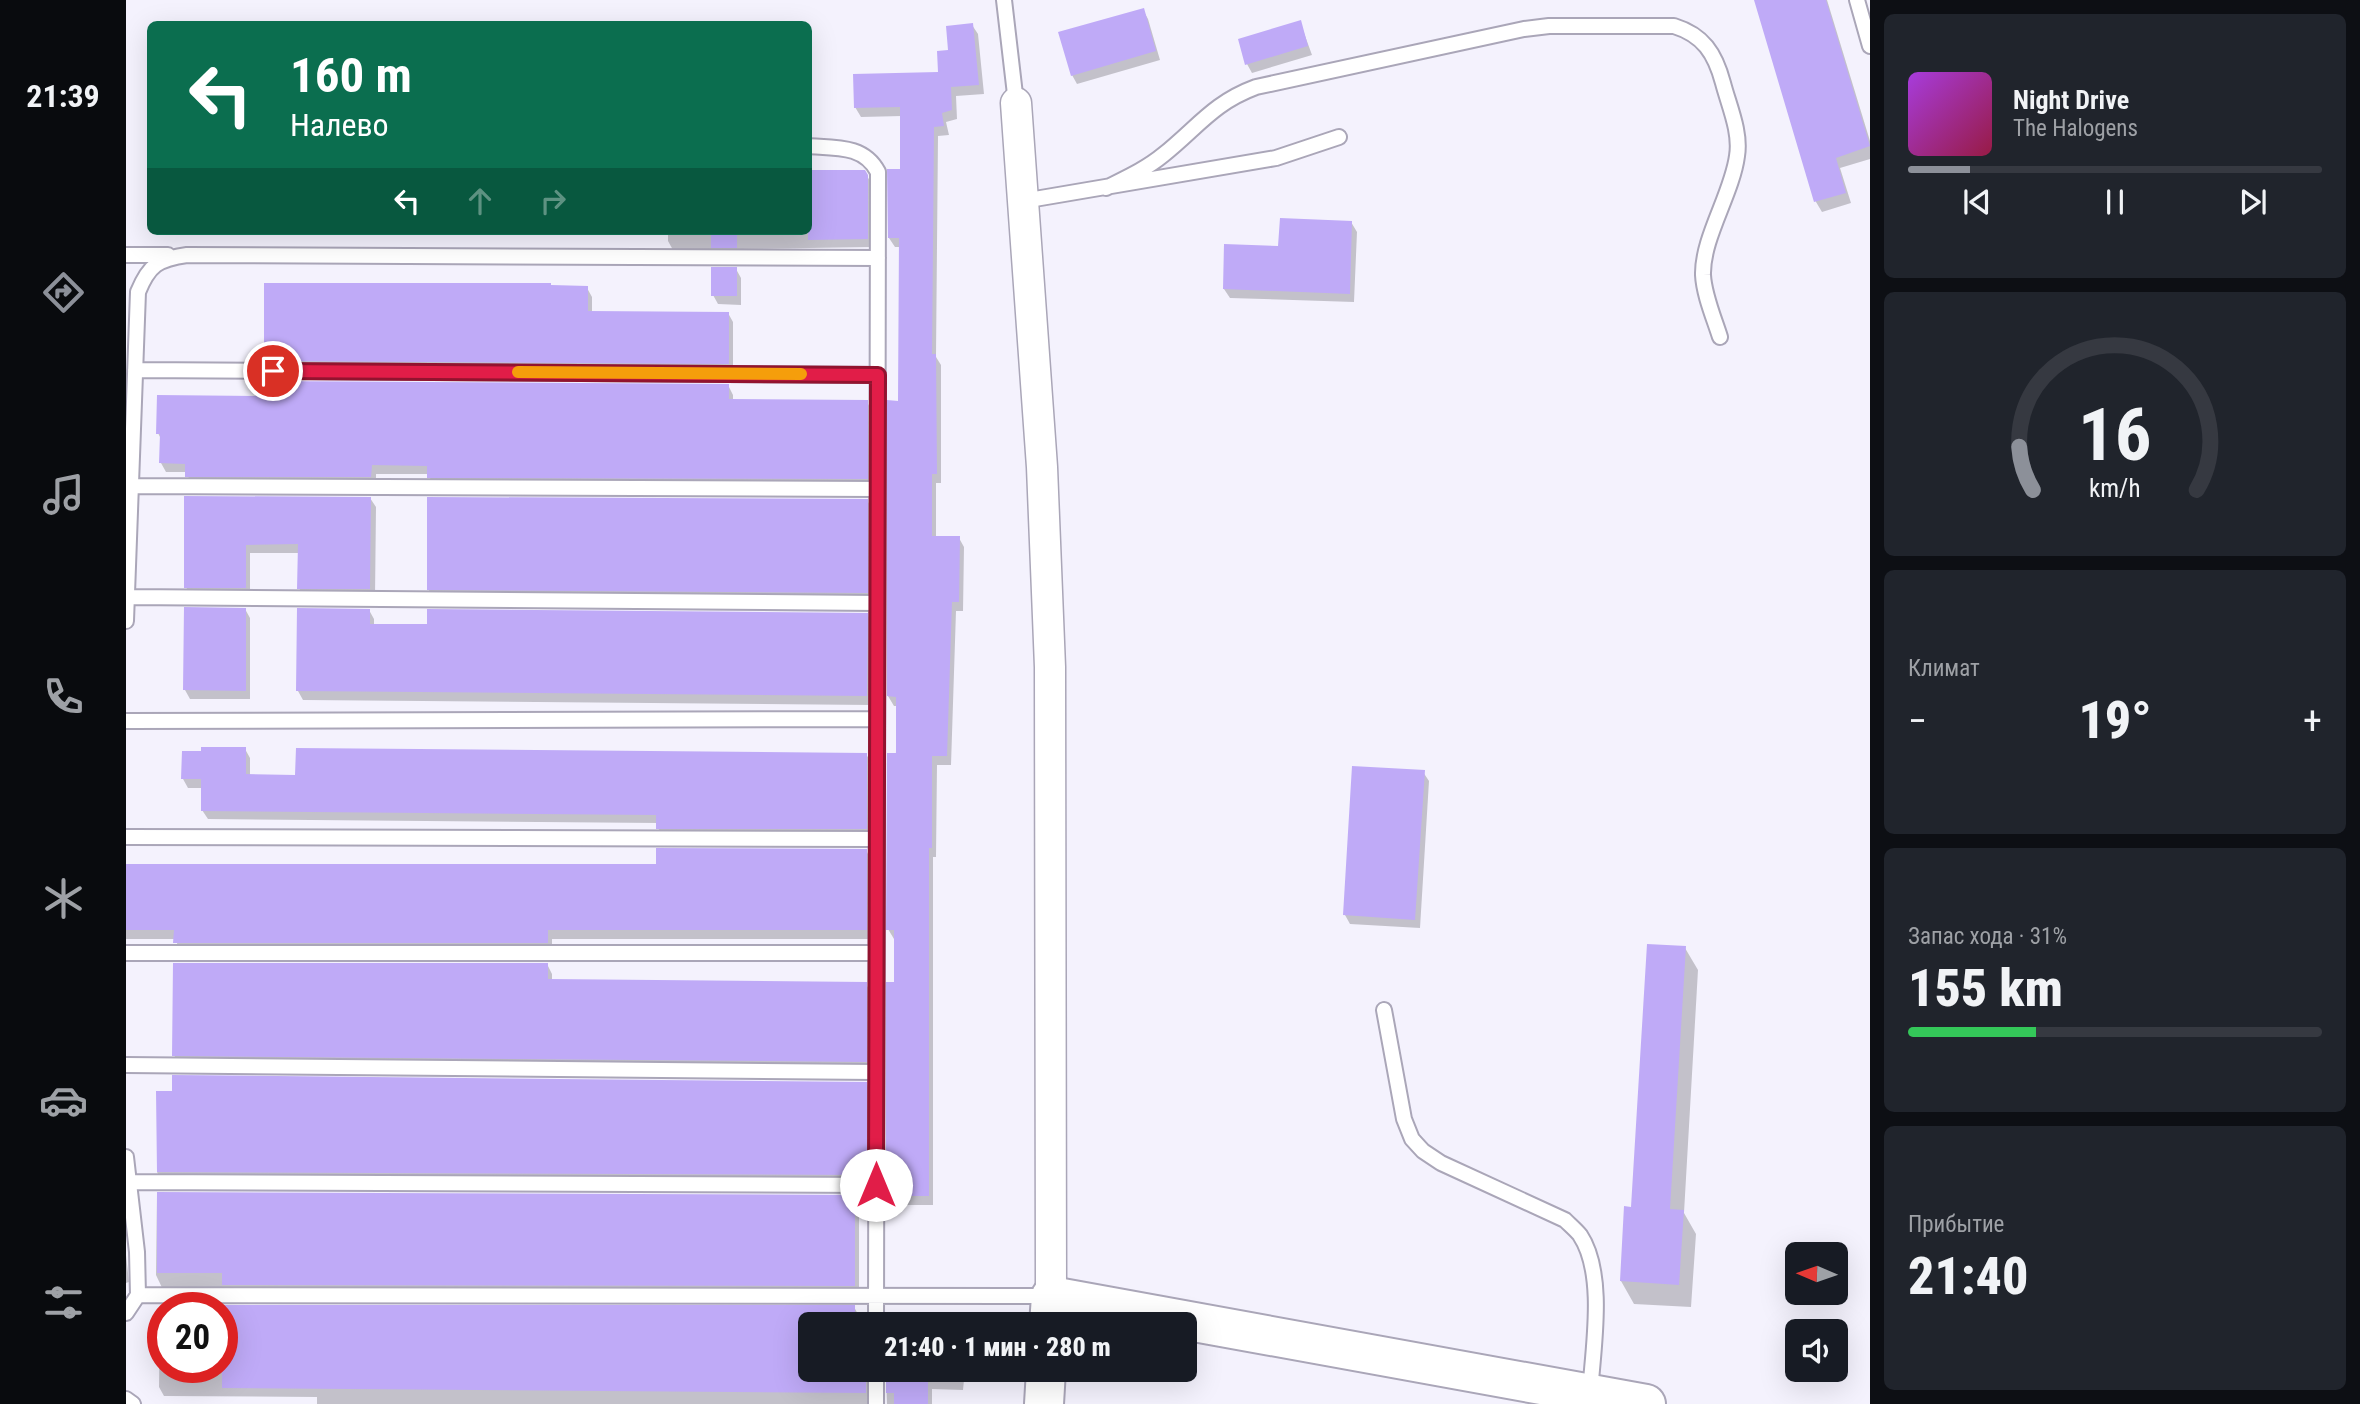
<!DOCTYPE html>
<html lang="ru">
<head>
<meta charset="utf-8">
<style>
  :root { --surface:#171b24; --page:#20242c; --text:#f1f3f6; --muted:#9ea1a6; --line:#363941; --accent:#8c9099 }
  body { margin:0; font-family:"Roboto Condensed",sans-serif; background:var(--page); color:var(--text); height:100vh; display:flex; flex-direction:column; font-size:26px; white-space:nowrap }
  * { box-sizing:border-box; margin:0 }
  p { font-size:23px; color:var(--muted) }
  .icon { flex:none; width:38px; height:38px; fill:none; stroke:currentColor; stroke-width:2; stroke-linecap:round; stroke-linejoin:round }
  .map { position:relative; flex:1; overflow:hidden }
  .side { display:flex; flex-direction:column; gap:14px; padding:14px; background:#0d0f14; width:490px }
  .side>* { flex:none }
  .hud { position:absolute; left:21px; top:21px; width:665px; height:214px; border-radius:10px; box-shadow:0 7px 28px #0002; background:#0b6e4f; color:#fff; overflow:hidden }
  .needle { width:46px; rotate:272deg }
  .tools { position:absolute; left:1659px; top:1242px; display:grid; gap:14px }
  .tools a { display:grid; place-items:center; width:63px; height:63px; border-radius:10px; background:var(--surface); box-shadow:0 7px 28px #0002; font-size:35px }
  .speed { position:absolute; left:21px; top:1292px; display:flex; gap:14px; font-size:35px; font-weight:700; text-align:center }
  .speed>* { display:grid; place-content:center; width:91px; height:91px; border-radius:50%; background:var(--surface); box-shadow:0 7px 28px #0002; line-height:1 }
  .speed .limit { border:10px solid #d22; background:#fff; color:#111 }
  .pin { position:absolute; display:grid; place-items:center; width:60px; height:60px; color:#fff; margin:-30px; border:4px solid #fff; border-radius:50%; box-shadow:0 2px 7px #0007 }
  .me { position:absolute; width:77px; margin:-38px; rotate:0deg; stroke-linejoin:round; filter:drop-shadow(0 0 5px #0008) }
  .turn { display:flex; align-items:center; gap:24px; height:147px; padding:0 28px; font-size:32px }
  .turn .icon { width:91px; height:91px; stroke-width:2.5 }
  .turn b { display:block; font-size:49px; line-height:60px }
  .lanes { display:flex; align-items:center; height:66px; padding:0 28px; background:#0003; justify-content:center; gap:35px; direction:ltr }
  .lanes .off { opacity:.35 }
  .big { font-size:52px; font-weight:800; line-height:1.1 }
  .side .tile { flex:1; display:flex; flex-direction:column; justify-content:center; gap:10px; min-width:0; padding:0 24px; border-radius:10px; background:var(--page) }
  .side .dial { align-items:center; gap:0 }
  .dial svg { height:182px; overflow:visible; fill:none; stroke:var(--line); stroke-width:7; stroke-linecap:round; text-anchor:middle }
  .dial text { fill:var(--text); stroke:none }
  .song { display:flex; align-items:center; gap:21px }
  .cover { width:84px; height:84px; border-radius:10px; background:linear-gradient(135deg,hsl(280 70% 55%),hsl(340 70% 35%)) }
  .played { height:7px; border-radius:4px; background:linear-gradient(90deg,var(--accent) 15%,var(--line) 15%) }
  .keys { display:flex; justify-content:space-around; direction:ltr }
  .heat { display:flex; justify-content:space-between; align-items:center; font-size:38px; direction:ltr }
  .charge { height:10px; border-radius:5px; background:linear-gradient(90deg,#34c759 31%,var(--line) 0) }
  .trip { position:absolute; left:672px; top:1312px; width:399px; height:70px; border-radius:10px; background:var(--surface); box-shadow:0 7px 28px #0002; font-weight:800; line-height:70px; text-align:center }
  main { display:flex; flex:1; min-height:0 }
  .menu { display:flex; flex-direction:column; width:126px; justify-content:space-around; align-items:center; background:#090b0e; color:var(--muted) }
  .menu .icon { width:49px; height:49px }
  .menu .on { color:var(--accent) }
  .menu b { font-size:32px; color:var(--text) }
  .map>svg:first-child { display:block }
</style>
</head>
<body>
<main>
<nav class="menu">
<b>21:39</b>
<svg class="icon on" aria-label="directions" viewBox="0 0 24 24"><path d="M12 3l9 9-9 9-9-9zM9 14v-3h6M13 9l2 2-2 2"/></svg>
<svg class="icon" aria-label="music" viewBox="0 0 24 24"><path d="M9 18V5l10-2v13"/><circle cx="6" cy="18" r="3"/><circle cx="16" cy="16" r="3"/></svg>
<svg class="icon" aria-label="phone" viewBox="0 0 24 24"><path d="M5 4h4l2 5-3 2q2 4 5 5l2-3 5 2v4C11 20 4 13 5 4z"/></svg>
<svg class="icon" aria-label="climate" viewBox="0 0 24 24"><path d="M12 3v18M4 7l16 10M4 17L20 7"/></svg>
<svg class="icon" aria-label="car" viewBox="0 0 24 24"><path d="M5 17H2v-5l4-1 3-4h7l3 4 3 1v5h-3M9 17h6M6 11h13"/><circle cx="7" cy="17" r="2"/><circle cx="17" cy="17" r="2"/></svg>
<svg class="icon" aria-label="filters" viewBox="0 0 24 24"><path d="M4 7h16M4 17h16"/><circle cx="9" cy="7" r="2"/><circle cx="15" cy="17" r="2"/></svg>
</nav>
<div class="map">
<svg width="1744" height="1404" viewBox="0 0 1744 1404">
  <rect width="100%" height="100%" fill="#f4f2fd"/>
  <path fill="#0003" fill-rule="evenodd" d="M 1630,0 L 1701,0 L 1744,141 L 1744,159 L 1714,168 L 1725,203 L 1696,212 L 1690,202 Z
    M 1017,10 L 1022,19 L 1034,60 L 951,84 L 946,75 Z
    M 1174,22 L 1186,55 L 1126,73 L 1121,64 Z
    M 846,25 L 852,34 L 858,94 L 830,96 L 831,119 L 820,122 L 823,135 L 812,136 L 810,357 L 815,365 L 815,483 L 810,483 L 810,538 L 833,538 L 838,547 L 837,611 L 830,611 L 825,765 L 811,765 L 810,857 L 807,857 L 807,1205 L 767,1205 L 762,1195 L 770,939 L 768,939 L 762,929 L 772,706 L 768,706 L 762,696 L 774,402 L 775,247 L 769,247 L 763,238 L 776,171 L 776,116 L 735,117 L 729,107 L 814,74 L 824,51 Z
    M 741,176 L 747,186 L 747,247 L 615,249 L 615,256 L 592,256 L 588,250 L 547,250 L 542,241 L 542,231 L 682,231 Z
    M 1225,222 L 1231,232 L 1228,302 L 1104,298 L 1098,289 L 1154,248 Z
    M 610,269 L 615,278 L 615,305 L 592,304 L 587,295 Z
    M 461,288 L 466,297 L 466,313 L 602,313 L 607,322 L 607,373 L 145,370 L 140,361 Z
    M 602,385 L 607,395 L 607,401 L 741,402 L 746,411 L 746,488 L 308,486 L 302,474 L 250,474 L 250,486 L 66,485 L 60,472 L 40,472 L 35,463 L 35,439 L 32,433 L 140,398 Z
    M 60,498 L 244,498 L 250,507 L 249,598 L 178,597 L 173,588 L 173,553 L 124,553 L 124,597 L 65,597 L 60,587 Z
    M 741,500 L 746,509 L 746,602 L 308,598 L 302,589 Z
    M 119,609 L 124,618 L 124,699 L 64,699 L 59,690 Z
    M 243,610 L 248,619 L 248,626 L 302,626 L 741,614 L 746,623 L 746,705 L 177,700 L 172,691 Z
    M 119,749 L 124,758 L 124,776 L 171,776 L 740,754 L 746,764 L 746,838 L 537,837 L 532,828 L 532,823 L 82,819 L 76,810 L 76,788 L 62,788 L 57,779 Z
    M 1297,772 L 1303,781 L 1294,928 L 1224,924 L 1219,915 Z
    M 740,850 L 745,860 L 745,939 L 426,939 L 426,952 L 55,952 L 49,939 L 0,939 L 0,866 L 532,866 Z
    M 1559,948 L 1572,970 L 1558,1213 L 1570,1234 L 1565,1307 L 1508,1304 L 1495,1281 L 1507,1209 Z
    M 421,964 L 426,974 L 426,981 L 740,984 L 745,993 L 745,1071 L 53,1065 L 48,1055 Z
    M 740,1083 L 745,1092 L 745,1184 L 36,1181 L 31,1172 L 32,1093 Z
    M 31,1193 L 740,1196 L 744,1203 L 733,1204 L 733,1295 L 39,1294 L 30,1275 Z
    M 0,1255 L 3,1282 L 0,1283 Z
    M 34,1306 L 728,1307 L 733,1316 L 733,1322 L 739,1322 L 741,1325 L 684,1325 L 684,1370 L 752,1370 L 745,1404 L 191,1404 L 191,1397 L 38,1396 L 33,1387 ZM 37,1307 L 96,1307 L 96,1367 L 37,1367 Z
    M 758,1370 L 839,1370 L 837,1390 L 806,1389 L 806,1404 L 761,1404 L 760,1372 Z"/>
  <path fill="#bfaaf7" d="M 1628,0 L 1700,0 L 1744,146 L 1710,158 L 1720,193 L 1688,202 Z
    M 1018,8 L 1030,51 L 945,76 L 932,32 Z
    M 1175,20 L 1182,46 L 1119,65 L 1112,39 Z
    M 847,23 L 853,85 L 825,87 L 826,110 L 816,113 L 818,126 L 808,127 L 806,354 L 810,354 L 811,474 L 806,474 L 806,536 L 834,536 L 833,602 L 826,602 L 821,756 L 806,756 L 806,848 L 803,848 L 803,1196 L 760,1196 L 760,982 L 768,982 L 768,930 L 760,930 L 761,753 L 770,753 L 770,697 L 761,696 L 761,400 L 772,401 L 773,238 L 762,238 L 761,169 L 774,169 L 774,107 L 728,108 L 727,74 L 812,72 L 811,51 L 822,50 L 820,26 Z
    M 682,170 L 739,170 L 742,175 L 742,239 L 682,240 Z
    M 1154,218 L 1226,221 L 1224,294 L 1097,289 L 1098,244 L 1152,246 Z
    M 585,231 L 611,231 L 611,248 L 585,248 Z
    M 585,267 L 611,267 L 611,296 L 585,296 Z
    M 138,283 L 425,283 L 425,285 L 462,286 L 462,311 L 603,312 L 603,364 L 138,361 Z
    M 138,381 L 603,384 L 603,399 L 742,400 L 742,479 L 301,478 L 301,466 L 246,465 L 245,477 L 59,477 L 59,464 L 33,463 L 34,434 L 30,434 L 31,395 L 138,396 Z
    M 58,496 L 245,497 L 244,589 L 171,589 L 172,544 L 120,545 L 120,588 L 58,588 Z
    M 301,497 L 742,499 L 742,593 L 301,590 Z
    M 58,607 L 120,608 L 120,691 L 57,690 Z
    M 171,608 L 244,609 L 244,624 L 301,624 L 301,609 L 742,613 L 741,696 L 170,691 Z
    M 75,747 L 120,747 L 120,774 L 169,775 L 170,748 L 741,753 L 741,829 L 530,829 L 530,815 L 75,811 L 75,779 L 55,779 L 56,751 L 75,751 Z
    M 1226,766 L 1299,770 L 1289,920 L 1217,915 Z
    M 530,848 L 741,849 L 741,930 L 422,930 L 422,943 L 47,943 L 48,930 L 0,930 L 0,864 L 530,864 Z
    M 1521,944 L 1560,946 L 1544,1209 L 1558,1210 L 1553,1285 L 1494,1281 L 1498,1206 L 1505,1207 Z
    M 47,963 L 422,963 L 422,979 L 741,982 L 741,1062 L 46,1056 Z
    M 46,1075 L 741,1082 L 741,1175 L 31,1172 L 30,1091 L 46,1091 Z
    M 31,1192 L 741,1195 L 741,1196 L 729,1196 L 729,1286 L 96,1285 L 96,1273 L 31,1273 Z
    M 96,1305 L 729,1305 L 729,1320 L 740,1320 L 740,1325 L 684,1325 L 684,1370 L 740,1370 L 740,1393 L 96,1388 Z
    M 760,1320 L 807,1321 L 807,1325 L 760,1325 Z
    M 760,1370 L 807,1370 L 806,1380 L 802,1380 L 802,1404 L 768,1404 L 768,1393 L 760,1393 Z"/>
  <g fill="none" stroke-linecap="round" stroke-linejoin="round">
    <defs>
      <path id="lane" d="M 878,0 L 890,103
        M 1731,0 L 1744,46
        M 682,146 C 710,148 738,145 752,172 L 750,1325
        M 980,188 C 1000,178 1020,169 1037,155 C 1072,127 1087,103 1130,87 L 1398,29 L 1423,26 L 1548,26 C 1577,35 1589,53 1597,83 C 1603,106 1615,132 1611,156 C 1606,194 1576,238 1577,275 C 1578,295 1588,318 1594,337
        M 897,201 L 1150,158 L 1213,137
        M 0,255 L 42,255
        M 9,370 L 752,375
        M 6,486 L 751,489
        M 2,597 L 751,603
        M 0,621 L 12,292 C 23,265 32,259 61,255 L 752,258
        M 0,721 L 751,719
        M 0,837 L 750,839
        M 0,953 L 750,953
        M 1258,1010 L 1278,1119 L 1286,1139 L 1297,1151 L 1315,1163 L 1439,1220 C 1444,1225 1450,1230 1454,1235 C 1480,1274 1467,1348 1464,1393
        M 0,1065 L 750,1072
        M 0,1157 L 11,1252 L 12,1295 L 0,1313
        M 3,1182 L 750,1185
        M 12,1295 L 924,1296
        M 0,1399 L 7,1404
        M 750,1404 L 750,1370"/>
      <path id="street" d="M 890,103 L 916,467 L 924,667 L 925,1296"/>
      <path id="secondary" d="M 923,1325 L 925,1296 L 1520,1404
        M 918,1404 L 920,1370"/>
    </defs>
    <use href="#lane" stroke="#aaa6b8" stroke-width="18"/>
    <use href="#street" stroke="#aaa6b8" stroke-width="33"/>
    <use href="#secondary" stroke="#aaa6b8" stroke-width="42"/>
    <use href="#lane" stroke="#fff" stroke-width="14"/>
    <use href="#street" stroke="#fff" stroke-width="30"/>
    <use href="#secondary" stroke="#fff" stroke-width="38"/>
  </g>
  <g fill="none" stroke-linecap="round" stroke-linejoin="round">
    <defs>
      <path id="route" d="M 147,371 L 752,375 L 750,1185"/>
    </defs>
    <use href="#route" stroke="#92132f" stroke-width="18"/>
    <use href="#route" stroke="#e11d48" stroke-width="12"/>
    <path stroke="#f59e0b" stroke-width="12" d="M 392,372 L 675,374"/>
  </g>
</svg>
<div class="tools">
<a><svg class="needle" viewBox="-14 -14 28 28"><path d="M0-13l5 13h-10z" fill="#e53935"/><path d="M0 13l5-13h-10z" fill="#9ea1a6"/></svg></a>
<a><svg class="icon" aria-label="sound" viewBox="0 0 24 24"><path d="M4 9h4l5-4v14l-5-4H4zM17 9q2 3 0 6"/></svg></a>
</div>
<div class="speed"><div class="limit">20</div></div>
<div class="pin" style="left:147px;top:371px;background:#d93025"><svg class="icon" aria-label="arrive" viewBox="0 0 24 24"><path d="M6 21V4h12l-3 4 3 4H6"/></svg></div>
<svg class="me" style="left:750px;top:1185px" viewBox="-20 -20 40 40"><circle r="19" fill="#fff"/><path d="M0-13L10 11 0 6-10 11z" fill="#e11d48"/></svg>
<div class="trip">21:40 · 1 мин · 280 m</div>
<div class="hud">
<div class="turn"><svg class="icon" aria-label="left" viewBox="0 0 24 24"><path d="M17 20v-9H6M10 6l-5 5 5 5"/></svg><div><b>160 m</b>Налево</div></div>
<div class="lanes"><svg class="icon" aria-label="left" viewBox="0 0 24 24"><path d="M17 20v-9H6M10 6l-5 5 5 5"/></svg><svg class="icon off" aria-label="ahead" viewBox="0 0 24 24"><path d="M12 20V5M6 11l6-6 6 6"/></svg><svg class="icon off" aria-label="right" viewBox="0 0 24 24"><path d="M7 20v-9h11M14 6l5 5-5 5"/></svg></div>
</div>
</div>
<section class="side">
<div class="tile">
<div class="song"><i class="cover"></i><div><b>Night Drive</b><p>The Halogens</p></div></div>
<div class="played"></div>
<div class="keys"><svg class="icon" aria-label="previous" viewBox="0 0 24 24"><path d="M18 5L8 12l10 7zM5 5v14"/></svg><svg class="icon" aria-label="pause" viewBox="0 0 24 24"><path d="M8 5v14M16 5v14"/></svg><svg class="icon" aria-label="next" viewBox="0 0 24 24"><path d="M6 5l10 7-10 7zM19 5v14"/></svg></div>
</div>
<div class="tile dial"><svg viewBox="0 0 100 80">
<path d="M14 69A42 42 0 1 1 86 69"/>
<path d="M14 69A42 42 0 0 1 8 50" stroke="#8c9099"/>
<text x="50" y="56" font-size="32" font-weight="700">16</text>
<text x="50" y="72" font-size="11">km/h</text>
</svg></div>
<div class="tile"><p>Климат</p>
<div class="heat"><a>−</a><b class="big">19°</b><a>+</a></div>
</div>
<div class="tile"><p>Запас хода · 31%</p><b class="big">155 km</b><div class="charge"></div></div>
<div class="tile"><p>Прибытие</p><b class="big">21:40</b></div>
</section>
</main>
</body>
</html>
